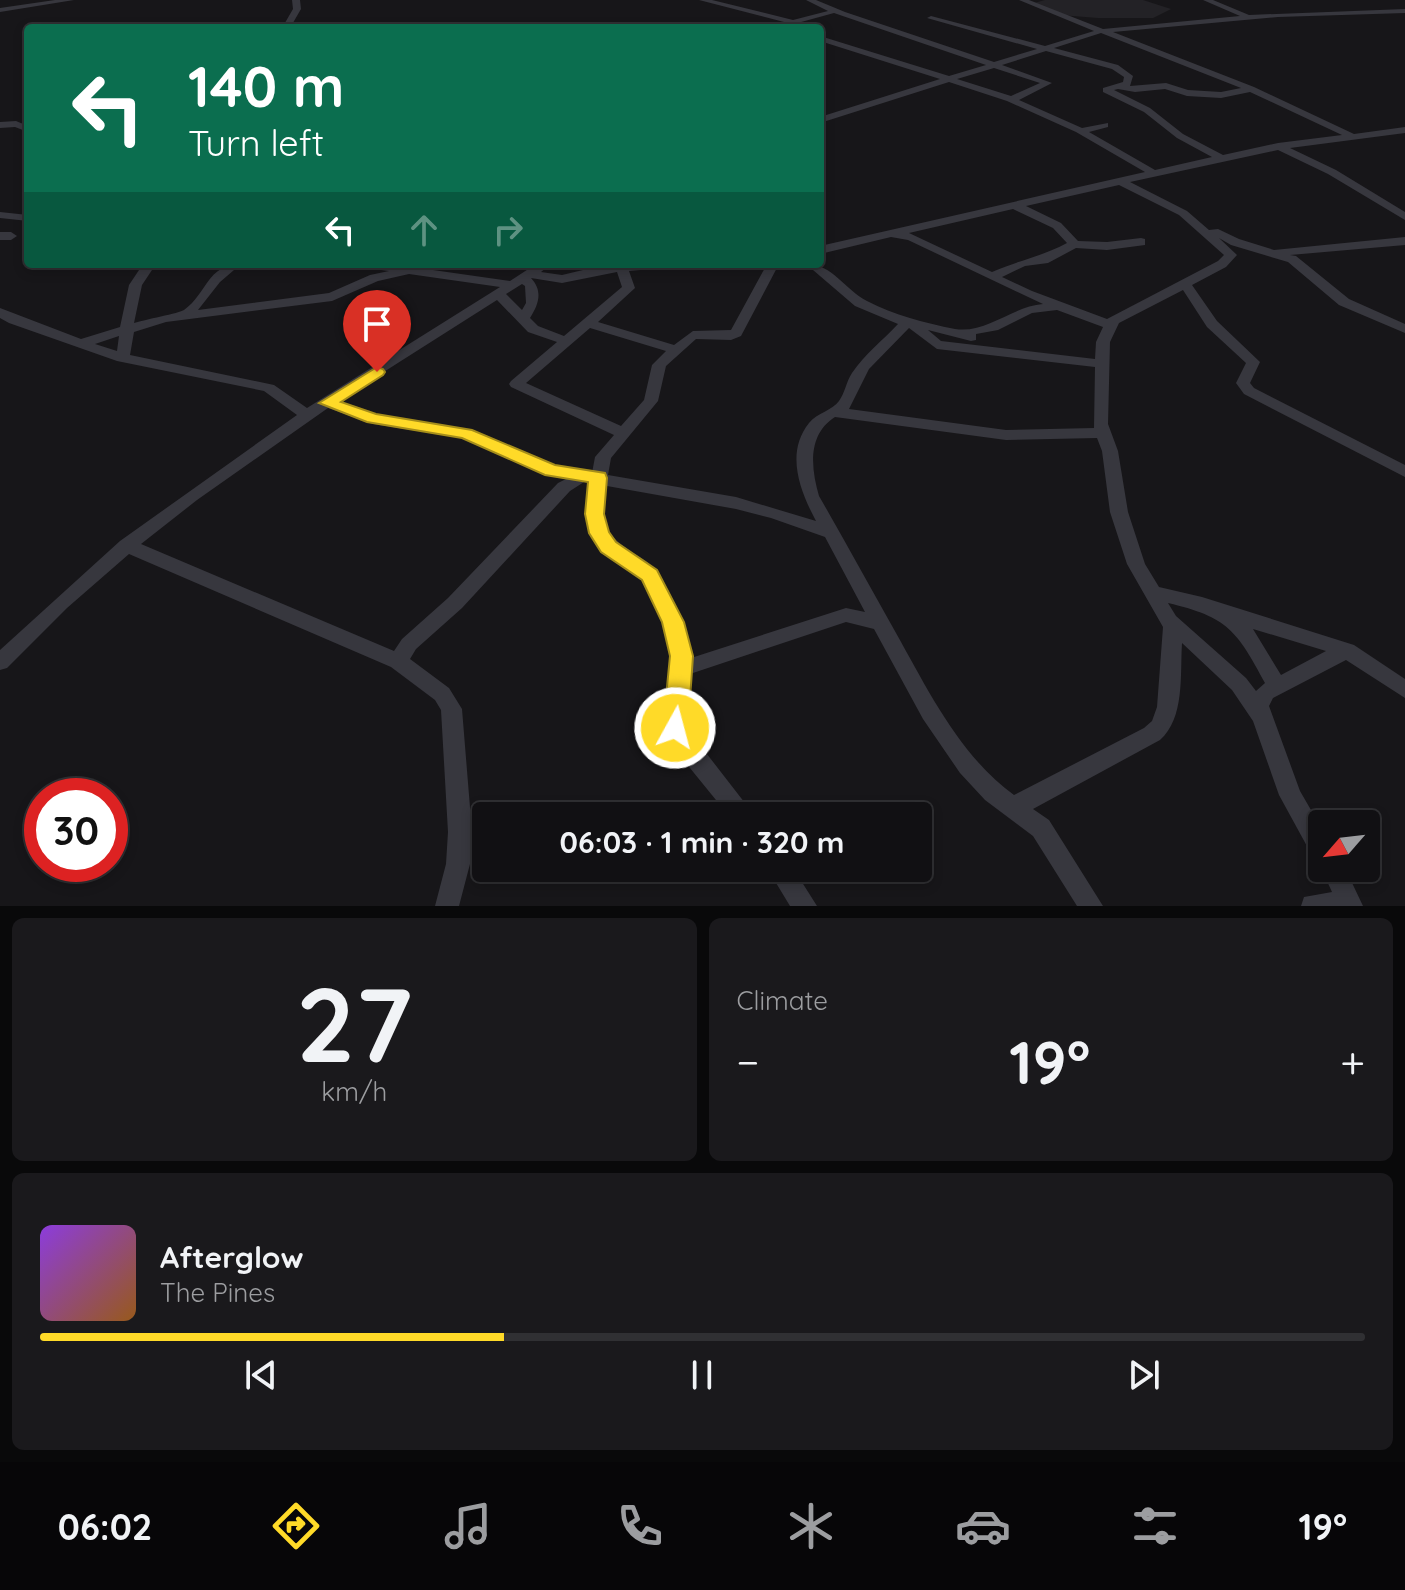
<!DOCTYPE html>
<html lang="en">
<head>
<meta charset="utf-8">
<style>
  :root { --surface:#111013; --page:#1a191c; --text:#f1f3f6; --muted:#9c9da0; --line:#303033; --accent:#ffda28 }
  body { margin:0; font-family:Quicksand,sans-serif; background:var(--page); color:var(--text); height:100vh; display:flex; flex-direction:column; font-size:30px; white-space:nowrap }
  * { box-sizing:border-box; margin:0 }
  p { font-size:26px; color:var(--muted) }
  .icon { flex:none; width:44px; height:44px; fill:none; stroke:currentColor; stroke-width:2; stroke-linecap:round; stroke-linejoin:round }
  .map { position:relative; height:906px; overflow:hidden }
  .panel { display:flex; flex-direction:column; gap:12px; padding:12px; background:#09090a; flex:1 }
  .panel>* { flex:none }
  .banner { position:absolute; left:24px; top:24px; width:800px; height:244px; border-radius:8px; box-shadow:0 4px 12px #0003,0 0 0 2px var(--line); background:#0b6e4f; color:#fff; overflow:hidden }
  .needle { width:52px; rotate:242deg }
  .fabs { position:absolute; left:1308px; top:810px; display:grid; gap:16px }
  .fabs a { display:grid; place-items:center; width:72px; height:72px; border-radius:8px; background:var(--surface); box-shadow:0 4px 12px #0003,0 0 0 2px var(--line); font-size:40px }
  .speed { position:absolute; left:24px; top:778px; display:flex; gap:16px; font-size:40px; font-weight:700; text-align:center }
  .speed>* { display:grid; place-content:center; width:104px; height:104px; border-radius:50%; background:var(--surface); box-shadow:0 4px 12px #0003,0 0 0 2px var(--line); line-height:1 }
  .speed .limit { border:12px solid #d22; background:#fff; color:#111 }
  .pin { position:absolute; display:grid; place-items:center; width:68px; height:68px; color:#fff; margin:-82px -34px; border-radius:50% 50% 50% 0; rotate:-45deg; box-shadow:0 0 8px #0007 }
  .pin .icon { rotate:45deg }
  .me { position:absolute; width:88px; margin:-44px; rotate:7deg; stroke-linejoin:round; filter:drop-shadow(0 0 6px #0008) }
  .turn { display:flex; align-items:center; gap:28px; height:168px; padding:0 32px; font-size:36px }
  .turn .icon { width:104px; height:104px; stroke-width:2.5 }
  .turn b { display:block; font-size:56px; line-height:68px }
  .lanes { display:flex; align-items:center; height:76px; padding:0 32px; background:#0003; justify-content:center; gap:40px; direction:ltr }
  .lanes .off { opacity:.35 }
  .big { font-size:60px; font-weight:700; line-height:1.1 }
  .panel .tile { flex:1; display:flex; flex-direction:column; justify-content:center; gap:12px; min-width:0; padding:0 28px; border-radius:12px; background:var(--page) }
  .panel .dial { align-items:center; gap:0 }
  .dial b { font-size:104px; line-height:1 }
  .song { display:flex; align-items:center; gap:24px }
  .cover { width:96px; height:96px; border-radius:12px; background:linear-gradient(135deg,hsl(270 70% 55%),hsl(30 70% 35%)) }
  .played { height:8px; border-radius:4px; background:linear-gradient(90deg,var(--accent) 35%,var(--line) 35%) }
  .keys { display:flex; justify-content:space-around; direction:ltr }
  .heat { display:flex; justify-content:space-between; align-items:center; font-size:44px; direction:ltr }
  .panel .tiles { flex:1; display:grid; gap:12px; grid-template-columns:1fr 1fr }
  .tile:last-child { grid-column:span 2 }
  .trip { position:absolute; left:472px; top:802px; width:460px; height:80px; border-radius:8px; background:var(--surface); box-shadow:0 4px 12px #0003,0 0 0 2px var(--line); font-weight:700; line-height:80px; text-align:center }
  .tabs { display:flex; height:128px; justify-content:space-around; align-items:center; background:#070608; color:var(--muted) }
  .tabs .icon { width:56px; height:56px }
  .tabs .on { color:var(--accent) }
  .tabs b { font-size:36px; color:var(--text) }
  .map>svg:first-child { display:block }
</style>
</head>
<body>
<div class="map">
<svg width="1405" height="906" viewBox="0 0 1405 906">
  <rect width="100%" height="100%" fill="#171619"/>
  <path fill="#232226" d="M 1045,0 L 1143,0 L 1171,9 L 1153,18 L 1098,18 L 1060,15 L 1034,3 Z"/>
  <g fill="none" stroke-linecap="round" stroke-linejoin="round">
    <path fill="#37373e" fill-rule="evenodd" d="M 55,0 L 74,0 L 0,12 L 0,8 Z
      M 292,0 L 300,0 L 301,9 L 290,28 L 282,28 L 293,9 Z
      M 699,0 L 712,0 L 793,20 L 828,11 L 806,0 L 816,0 L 845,12 L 994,62 L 1037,49 L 927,18 L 931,16 L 1045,46 L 1094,31 L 1019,0 L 1029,0 L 1103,29 L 1240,16 L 1203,0 L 1213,0 L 1249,15 L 1405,9 L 1405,13 L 1278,17 L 1113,32 L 1254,87 L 1354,134 L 1405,127 L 1405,133 L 1290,148 L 1336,170 L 1405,212 L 1405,220 L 1328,174 L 1278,150 L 1130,182 L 1187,211 L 1209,230 L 1218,229 L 1239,239 L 1274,250 L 1405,237 L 1405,245 L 1290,255 L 1296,256 L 1349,299 L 1405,324 L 1405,333 L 1339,305 L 1288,262 L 1231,245 L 1219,238 L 1237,255 L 1226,267 L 1192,285 L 1217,321 L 1260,362 L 1250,383 L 1254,388 L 1405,465 L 1405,477 L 1244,394 L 1236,383 L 1246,363 L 1207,327 L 1183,290 L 1119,323 L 1110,342 L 1108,424 L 1118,451 L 1128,512 L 1145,564 L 1159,587 L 1202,597 L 1354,645 L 1405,679 L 1405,698 L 1346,660 L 1273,698 L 1269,706 L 1300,791 L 1322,829 L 1322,862 L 1314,859 L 1279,795 L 1253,721 L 1232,690 L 1182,643 C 1180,675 1185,718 1160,740 L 1033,809 L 1049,820 L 1103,906 L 1077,906 L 1033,836 L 985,800 L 960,773 L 923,719 L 874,629 L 846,622 L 690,674 L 686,727 L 755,816 L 729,816 L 681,757 L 664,728 L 671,656 L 663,622 L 649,590 L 638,574 L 595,542 L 585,514 L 591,483 L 584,482 L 570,491 L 462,608 L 416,649 L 410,659 L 449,688 L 462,709 L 472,832 L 470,864 L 459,906 L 435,906 L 446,864 L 448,832 L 441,710 L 435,700 L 391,667 L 129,554 L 67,608 L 7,668 L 0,670 L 0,650 L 120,541 L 297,415 L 264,391 L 117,361 L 9,323 L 0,318 L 0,308 L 81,339 L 120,327 L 129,285 L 143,264 L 156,264 L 142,285 L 134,323 C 143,320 180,313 184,310 C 207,294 207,264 241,264 L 220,282 L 198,310 L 329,293 L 370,275 L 389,271 L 365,268 L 359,264 L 391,264 L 510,281 L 536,264 L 551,264 L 541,272 L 562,275 L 604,265 L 669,264 L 663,268 L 629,271 L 635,288 L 598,322 L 674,345 L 693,331 L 731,330 L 767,264 L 779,264 L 741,336 L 731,340 L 696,339 L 666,366 L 658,401 L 611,458 L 608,475 L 736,497 L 816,521 C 800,491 785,453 809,423 C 817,413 833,410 839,401 C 845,393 846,382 852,373 C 864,355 883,340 898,324 L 855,306 L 806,264 C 833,264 845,290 867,301 C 894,315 925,323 955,329 C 986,334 1013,306 1043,304 L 908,240 L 891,237 L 820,254 L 820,246 L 1145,172 L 1076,132 L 1007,101 L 949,82 L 820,123 L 820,117 L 940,79 L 820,41 L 820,36 L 949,76 L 986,65 L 834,13 L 783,27 L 779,25 L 784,22 ZM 1101,33 L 1241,88 L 1221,92 L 1188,90 L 1166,83 L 1130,86 L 1133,76 L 1118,65 L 1054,48 ZM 1046,51 L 1112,69 L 1124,77 L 1123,82 L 1103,88 L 1103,92 L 1144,112 L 1177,138 L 1212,157 L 1155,170 L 1089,132 L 1108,127 L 1108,123 L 1082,128 L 1019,100 L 1052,83 L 1002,65 ZM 994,68 L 1040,83 L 1011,96 L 957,79 ZM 1118,89 L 1135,92 L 1165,89 L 1187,96 L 1221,98 L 1250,92 L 1342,135 L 1278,143 L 1223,155 L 1183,134 L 1150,108 L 1114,90 ZM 1119,185 L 1179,215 L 1224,255 L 1218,261 L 1107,319 L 1032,291 L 1002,277 L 1025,266 L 1048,263 L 1076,248 L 1107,250 L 1145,245 L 1145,239 L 1141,238 L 1107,242 L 1078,241 L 1061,223 L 1026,206 ZM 1013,209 L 1053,228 L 1067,243 C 1041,257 1019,260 992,272 L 909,233 ZM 617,272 L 622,287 L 564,336 L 538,326 L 530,318 C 539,304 543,291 531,278 L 562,283 ZM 409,274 L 500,287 L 307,408 L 274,385 L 130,355 L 134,332 L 166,322 L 332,301 L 378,281 ZM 522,284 L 525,286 L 526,303 L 522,310 L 506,294 ZM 497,300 L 528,332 L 557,342 L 511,381 L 509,384 L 511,387 L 614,435 L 595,457 L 592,473 L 556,466 L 472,431 L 376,415 L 338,401 ZM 1057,310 L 1103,327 L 1096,342 L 1095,359 L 941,341 L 928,330 L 971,341 L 976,340 L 976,334 L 998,330 L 1032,313 ZM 590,328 L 666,351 L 652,365 L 644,400 L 621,426 L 526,383 ZM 909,328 L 937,349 L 1095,367 L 1094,428 L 1006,430 L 849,409 L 869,369 ZM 119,336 L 117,351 L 95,344 ZM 328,408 L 373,424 L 462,438 L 546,475 L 566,479 L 558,483 L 448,598 L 402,639 L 394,651 L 141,544 L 197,500 ZM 835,417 L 1006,440 L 1097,438 L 1102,451 L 1110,512 L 1127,564 L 1163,627 L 1157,707 L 1152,721 L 1144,728 L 1014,795 C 960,756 928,690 896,633 C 870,587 845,541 819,496 C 811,468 807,435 835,417 ZM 607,486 L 736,509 L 771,518 L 825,537 L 865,612 L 846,608 L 691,658 C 686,626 673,593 653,568 C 648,561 640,557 633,553 C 601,531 601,523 607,486 ZM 1168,603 C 1228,617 1237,631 1265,683 L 1256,691 L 1246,678 L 1176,616 ZM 1253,629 L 1326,651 L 1281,675 Z
      M 0,122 L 16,121 L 28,126 L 28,132 L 15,127 L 0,128 Z
      M 0,212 L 28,215 L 28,221 L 0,218 Z
      M 0,232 L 11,232 L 17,236 L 11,240 L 0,240 Z
      M 1322,866 L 1322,868 L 1345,868 L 1363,906 L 1301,906 L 1304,897 L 1332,892 L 1321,868 Z
      M 767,868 L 793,868 L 817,906 L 790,906 Z"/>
  </g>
  <path fill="#ffda28" stroke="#a68e1a" stroke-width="2" d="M 377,367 L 383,369 L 385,372 L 383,375 L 341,402 L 376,414 L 472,430 L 555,465 L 605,473 L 607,478 L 604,514 L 609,532 L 616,542 L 657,570 L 684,622 L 693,656 L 688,728 L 684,735 L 675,738 L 667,735 L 663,728 L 670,656 L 662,622 L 642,580 L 601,552 L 589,533 L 585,514 L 588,482 L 545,475 L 462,438 L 367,422 L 319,403 Z"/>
</svg>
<div class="fabs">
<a><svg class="needle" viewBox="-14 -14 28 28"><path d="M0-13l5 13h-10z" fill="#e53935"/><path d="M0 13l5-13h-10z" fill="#9c9da0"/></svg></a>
</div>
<div class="speed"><div class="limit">30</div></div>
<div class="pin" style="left:377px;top:372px;background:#d93025"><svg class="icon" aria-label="arrive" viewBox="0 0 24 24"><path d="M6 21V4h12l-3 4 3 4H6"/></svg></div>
<svg class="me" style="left:675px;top:728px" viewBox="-20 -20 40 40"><circle r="17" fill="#ffda28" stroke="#fff" stroke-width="3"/><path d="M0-11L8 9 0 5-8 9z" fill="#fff"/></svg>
<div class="trip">06:03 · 1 min · 320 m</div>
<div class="banner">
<div class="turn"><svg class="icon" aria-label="left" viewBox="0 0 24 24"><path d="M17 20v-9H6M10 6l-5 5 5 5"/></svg><div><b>140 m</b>Turn left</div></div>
<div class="lanes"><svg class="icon" aria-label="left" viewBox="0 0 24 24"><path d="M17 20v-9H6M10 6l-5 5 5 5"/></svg><svg class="icon off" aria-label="ahead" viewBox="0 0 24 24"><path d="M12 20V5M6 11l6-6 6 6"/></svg><svg class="icon off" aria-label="right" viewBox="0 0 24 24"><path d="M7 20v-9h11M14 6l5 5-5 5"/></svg></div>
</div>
</div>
<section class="panel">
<div class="tiles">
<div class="tile dial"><b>27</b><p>km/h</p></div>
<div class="tile"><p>Climate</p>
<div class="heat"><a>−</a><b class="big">19°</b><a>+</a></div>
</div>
<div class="tile">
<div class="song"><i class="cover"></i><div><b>Afterglow</b><p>The Pines</p></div></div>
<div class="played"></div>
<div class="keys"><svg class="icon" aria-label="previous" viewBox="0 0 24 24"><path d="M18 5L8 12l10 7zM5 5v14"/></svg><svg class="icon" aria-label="pause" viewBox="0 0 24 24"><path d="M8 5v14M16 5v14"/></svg><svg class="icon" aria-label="next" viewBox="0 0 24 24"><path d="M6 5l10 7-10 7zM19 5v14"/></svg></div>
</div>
</div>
</section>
<nav class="tabs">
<b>06:02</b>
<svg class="icon on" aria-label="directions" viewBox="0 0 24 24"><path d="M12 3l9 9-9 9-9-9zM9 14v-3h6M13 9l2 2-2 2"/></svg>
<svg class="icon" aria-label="music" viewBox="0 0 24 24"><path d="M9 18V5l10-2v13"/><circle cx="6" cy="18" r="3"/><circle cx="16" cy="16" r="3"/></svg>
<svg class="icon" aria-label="phone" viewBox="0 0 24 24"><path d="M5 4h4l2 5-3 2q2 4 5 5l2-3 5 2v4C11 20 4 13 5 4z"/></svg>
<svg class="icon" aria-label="climate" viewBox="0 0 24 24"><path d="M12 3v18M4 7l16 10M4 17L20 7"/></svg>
<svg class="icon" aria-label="car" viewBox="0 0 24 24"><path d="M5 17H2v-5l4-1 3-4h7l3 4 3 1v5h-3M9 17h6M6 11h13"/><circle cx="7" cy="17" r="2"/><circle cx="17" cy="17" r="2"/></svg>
<svg class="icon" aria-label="filters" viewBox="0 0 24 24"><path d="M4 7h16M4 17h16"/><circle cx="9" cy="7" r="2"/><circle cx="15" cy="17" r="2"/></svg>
<b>19°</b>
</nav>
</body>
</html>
